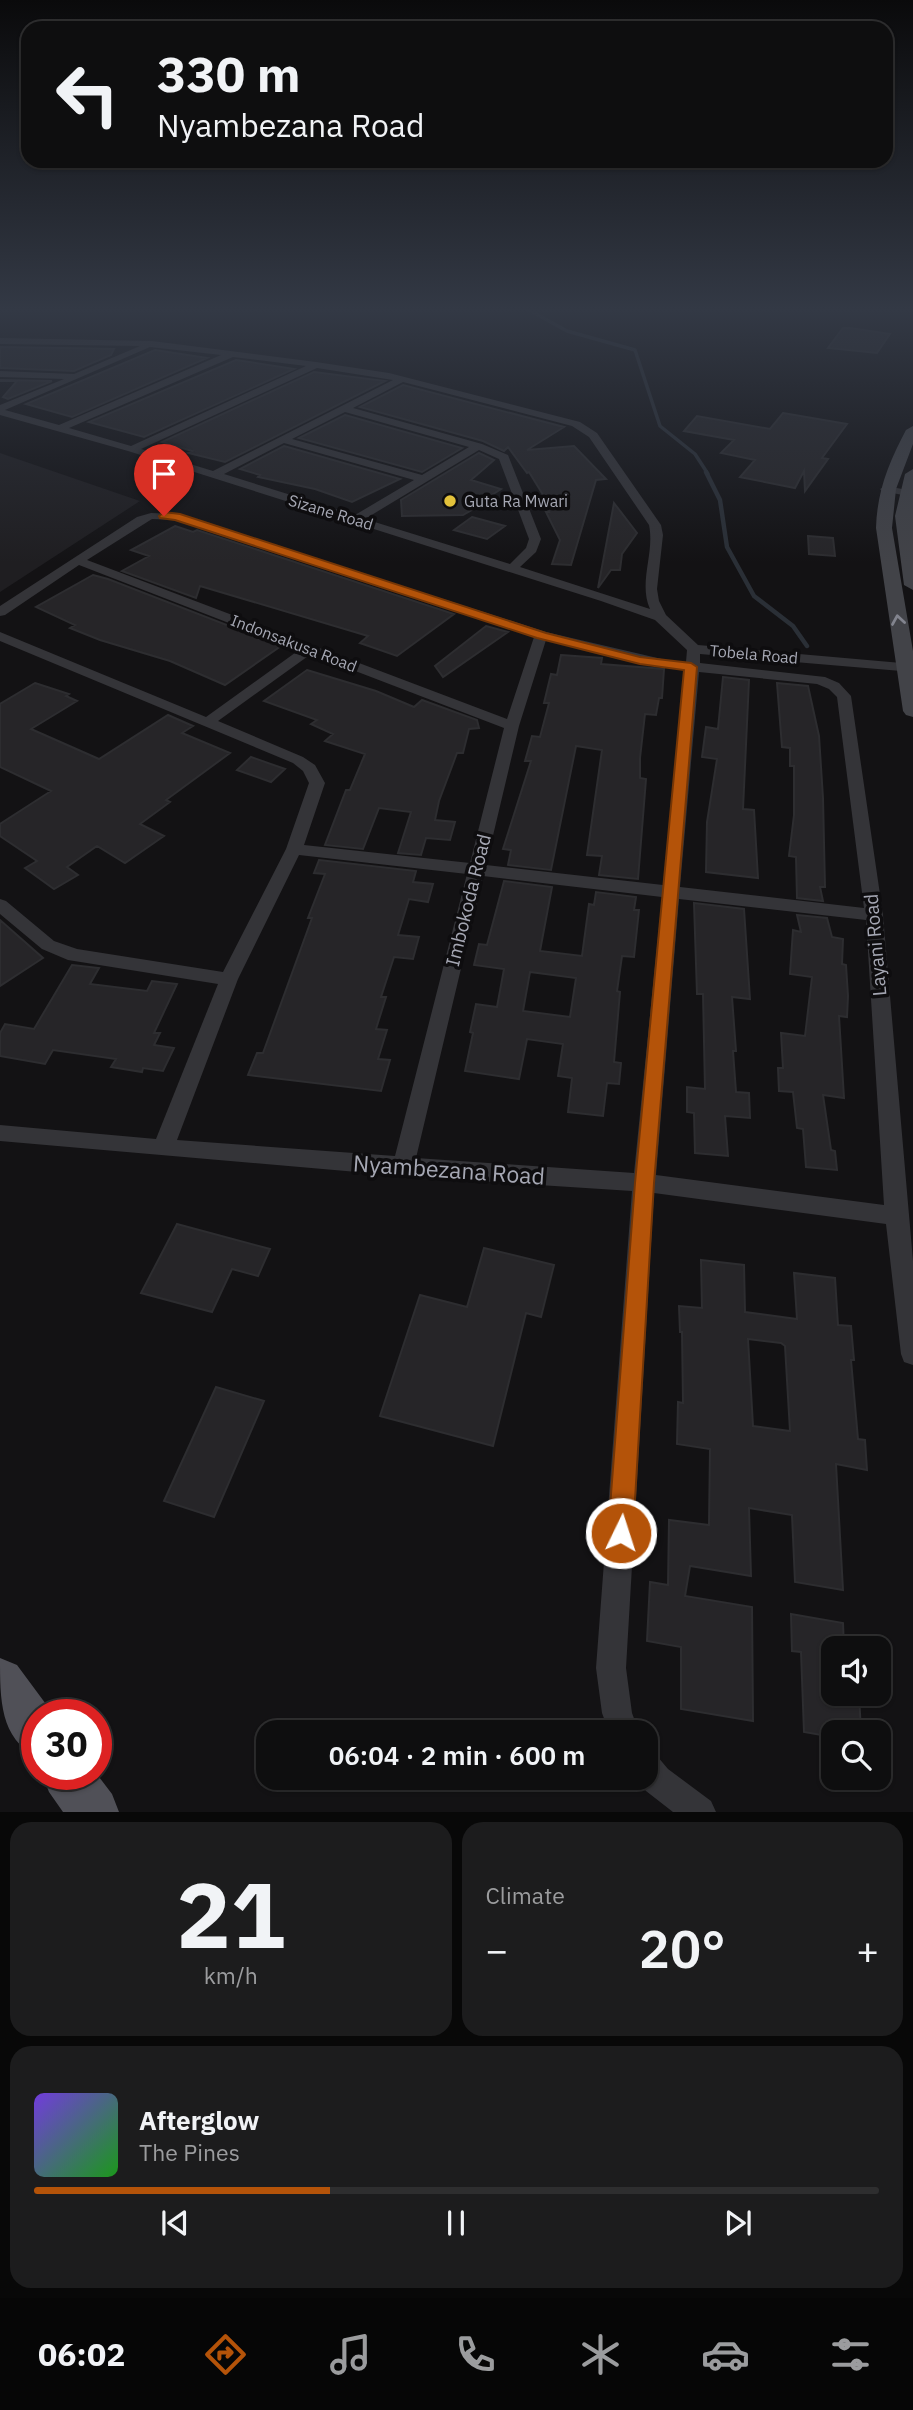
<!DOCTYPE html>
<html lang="en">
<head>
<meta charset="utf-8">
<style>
  :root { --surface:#0e0e0f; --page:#1c1c1d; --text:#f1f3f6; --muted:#9b9c9e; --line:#2e2e2f; --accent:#b45309 }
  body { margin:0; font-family:"IBM Plex Sans",sans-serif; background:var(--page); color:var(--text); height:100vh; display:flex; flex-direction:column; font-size:26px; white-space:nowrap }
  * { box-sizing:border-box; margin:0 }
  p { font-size:23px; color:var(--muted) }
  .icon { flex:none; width:38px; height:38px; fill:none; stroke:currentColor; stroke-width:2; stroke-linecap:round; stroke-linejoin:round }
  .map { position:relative; height:1812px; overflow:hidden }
  .side { display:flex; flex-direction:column; gap:10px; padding:10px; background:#080808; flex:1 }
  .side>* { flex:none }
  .hud { position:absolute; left:21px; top:21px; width:872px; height:147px; border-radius:21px; box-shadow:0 2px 5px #0004,0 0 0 2px var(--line); background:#0e0e0f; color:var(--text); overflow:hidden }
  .fabs { position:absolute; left:821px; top:1636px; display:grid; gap:14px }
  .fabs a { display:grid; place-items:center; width:70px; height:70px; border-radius:14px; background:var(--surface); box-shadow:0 2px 5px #0004,0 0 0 2px var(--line); font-size:35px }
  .speed { position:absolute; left:21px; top:1699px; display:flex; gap:14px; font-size:35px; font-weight:700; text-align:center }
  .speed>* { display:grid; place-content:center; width:91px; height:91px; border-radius:50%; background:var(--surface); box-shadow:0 2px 5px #0004,0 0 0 2px var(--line); line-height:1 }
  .speed .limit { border:10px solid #d22; background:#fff; color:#111 }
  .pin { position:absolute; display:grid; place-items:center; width:60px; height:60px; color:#fff; margin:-72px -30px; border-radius:50% 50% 50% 0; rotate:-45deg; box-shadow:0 0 7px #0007 }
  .pin .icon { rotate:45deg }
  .me { position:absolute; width:77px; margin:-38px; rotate:4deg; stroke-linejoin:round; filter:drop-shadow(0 0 5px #0008) }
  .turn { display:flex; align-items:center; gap:24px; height:147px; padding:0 21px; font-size:32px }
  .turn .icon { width:91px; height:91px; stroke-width:2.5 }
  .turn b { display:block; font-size:49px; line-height:60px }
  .big { font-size:52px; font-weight:600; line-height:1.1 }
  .side .card { flex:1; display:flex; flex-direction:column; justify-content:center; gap:10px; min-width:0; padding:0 24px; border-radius:21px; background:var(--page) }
  .side .dial { align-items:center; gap:0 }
  .dial b { font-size:91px; line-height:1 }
  .song { display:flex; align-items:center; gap:21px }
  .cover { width:84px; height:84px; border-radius:10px; background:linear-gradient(135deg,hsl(260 70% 55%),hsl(120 70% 35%)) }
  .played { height:7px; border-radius:4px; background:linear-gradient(90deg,var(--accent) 35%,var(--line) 35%) }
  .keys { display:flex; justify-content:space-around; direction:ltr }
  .heat { display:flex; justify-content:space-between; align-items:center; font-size:38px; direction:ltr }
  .side .tiles { flex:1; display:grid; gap:10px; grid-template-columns:1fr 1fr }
  .card:last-child { grid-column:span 2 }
  .trip { position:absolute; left:256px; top:1720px; width:402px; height:70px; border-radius:21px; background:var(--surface); box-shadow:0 2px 5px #0004,0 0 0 2px var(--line); font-weight:600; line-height:70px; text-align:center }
  .tab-bar { display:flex; height:112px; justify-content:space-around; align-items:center; background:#060606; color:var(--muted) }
  .tab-bar .icon { width:49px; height:49px }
  .tab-bar .current { color:var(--accent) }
  .tab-bar b { font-size:32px; color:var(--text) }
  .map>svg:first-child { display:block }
</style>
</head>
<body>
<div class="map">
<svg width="913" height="1812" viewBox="0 0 913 1812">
  <rect width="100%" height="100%" fill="#131214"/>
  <path fill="#1f1e21" d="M 0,453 L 140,501 L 0,592 Z"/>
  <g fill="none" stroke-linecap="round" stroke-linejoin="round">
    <path stroke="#2a2f36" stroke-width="3.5" d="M 529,310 L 567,331 L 635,350 L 660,426 L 695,454 L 708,474"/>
    <path stroke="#2a2f36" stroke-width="4.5" d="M 706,472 L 720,500 L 727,547 L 754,596 L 793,626 L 807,646"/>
  </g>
  <path fill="#262528" stroke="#2d2d30" stroke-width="2" fill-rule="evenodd" d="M 843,328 L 850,328 L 890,334 L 877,353 L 828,348 Z
    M 0,347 L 63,348 L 114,349 L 111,355 L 74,371 L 0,368 Z
    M 155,350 L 207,358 L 72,417 L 26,404 Z
    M 236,360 L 294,369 L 144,437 L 89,422 Z
    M 314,372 L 385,381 L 225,462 L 188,453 L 192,451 L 162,442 Z
    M 0,381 L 0,380 L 52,381 L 8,399 L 3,397 L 17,381 Z
    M 403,385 L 564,427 L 527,450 L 574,446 L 606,479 L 596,480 L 571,565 L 552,564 L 560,540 L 546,512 L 549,512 L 544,501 L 548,503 L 529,472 L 527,473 L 508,447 L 504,451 L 483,441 L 360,407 Z
    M 783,413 L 847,424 L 822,458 L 828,459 L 805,491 L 804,471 L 795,488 L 740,477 L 755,460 L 721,453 L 734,440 L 684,431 L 697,416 L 770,429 Z
    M 345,415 L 462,448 L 422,472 L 299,438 Z
    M 284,446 L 400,479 L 352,502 L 315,489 L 258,477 L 260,475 L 240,469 Z
    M 479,453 L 494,460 L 471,480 L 501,489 L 481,502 L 484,503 L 463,515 L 402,516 L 401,500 Z
    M 614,503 L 637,533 L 622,554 L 620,570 L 611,570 L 598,588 Z
    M 472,517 L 505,526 L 487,539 L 454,530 Z
    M 175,526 L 193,532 L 197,530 L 454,614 L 397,656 L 360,643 L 368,636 L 200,586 L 196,598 L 122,571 L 149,556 L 131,550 Z
    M 808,536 L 833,538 L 835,556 L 809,554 Z
    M 93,575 L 108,579 L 281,646 L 225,685 L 170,661 L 100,640 L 70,628 L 75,625 L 36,607 Z
    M 486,626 L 508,632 L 443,677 L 435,666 Z
    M 561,655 L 602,658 L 601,664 L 664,669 L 662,698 L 659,698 L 656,715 L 645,714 L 640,758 L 640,778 L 646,779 L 638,879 L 599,875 L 602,856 L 587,855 L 602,750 L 576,746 L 551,870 L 508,865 L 511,850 L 503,849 L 531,761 L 525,761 L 532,736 L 540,737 L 549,703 L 544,703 L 551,674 L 557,675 Z
    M 307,670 L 376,691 L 414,707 L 422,700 L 477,720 L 479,728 L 469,729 L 463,753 L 457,753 L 439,801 L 435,820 L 455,822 L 450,840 L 426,838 L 421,855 L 398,853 L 411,812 L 379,808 L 363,849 L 325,845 L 346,790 L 350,790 L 365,754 L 325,741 L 333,734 L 311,724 L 317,720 L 264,701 Z
    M 723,677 L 749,680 L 743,809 L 754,810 L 758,878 L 706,872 L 707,822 L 717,759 L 702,757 L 706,727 L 718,729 Z
    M 35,683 L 69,694 L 66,696 L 77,701 L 31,729 L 99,759 L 168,715 L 193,726 L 182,733 L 230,753 L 166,800 L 170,802 L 140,824 L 164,836 L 125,863 L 97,846 L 67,867 L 78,875 L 54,889 L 25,868 L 37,861 L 0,836 L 0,824 L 51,791 L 0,767 L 0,704 Z
    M 777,683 L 808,686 L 819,736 L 823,798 L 825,887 L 820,887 L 823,901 L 797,898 L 796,857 L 789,856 L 794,815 L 794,766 L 790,766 L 790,748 L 782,747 Z
    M 251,757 L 285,769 L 271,782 L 237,770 Z
    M 319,860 L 416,871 L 413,882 L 433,884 L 428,902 L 409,899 L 398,935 L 419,937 L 413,959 L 394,957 L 381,997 L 386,997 L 376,1029 L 387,1030 L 378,1059 L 390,1060 L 381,1091 L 248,1075 L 257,1053 L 263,1053 L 312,918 L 308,918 L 325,874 L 314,873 Z
    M 504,881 L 552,887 L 540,951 L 582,956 L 589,904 L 594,905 L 596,892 L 636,897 L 634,910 L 639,910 L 634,957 L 622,956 L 617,991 L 620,992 L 614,1062 L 621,1063 L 619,1084 L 607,1083 L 603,1116 L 568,1112 L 572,1078 L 558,1076 L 563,1044 L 527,1039 L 519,1079 L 465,1071 L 473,1033 L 470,1032 L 476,1004 L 497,1007 L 504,969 L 474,965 L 479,944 L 487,945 ZM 530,972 L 576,978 L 570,1017 L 523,1011 Z
    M 694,903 L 744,909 L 750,999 L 732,997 L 736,1051 L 733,1051 L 736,1092 L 749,1093 L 750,1118 L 725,1116 L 728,1156 L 695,1153 L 694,1113 L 687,1112 L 687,1087 L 705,1089 L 703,994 L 697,994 Z
    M 797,915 L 827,918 L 832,937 L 843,939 L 842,964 L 846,965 L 848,996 L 847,1017 L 839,1016 L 844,1098 L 823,1095 L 831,1150 L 835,1151 L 837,1170 L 806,1167 L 803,1129 L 797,1128 L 793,1092 L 779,1091 L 778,1068 L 783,1068 L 781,1033 L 805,1036 L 812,977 L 790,974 L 793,930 L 801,932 Z
    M 0,920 L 43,958 L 0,986 Z
    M 72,965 L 99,968 L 90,984 L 147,991 L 152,981 L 177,984 L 154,1033 L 160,1033 L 154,1045 L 174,1048 L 163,1071 L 143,1068 L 142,1072 L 111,1067 L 116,1059 L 53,1050 L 45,1064 L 0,1056 L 0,1033 L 5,1024 L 34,1029 Z
    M 177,1224 L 270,1249 L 258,1276 L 232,1269 L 212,1312 L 141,1293 Z
    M 484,1248 L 554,1265 L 541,1317 L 526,1313 L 493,1446 L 380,1416 L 420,1295 L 467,1307 Z
    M 701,1260 L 744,1265 L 745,1312 L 797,1319 L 794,1273 L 835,1278 L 838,1325 L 851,1326 L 854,1360 L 851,1360 L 858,1439 L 865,1440 L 867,1470 L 836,1464 L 843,1590 L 795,1582 L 792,1515 L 749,1508 L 751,1576 L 690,1566 L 685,1596 L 752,1607 L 753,1721 L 681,1709 L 681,1647 L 647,1641 L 650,1582 L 668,1585 L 669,1520 L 709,1525 L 710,1449 L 677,1444 L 678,1402 L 683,1403 L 682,1332 L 680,1332 L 679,1306 L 702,1308 ZM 748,1339 L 781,1343 L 785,1346 L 790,1431 L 753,1426 Z
    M 216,1387 L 264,1401 L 214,1517 L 164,1501 Z
    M 791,1614 L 843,1623 L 844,1648 L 833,1648 L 833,1694 L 859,1694 L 861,1732 L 833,1732 L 833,1737 L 804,1732 L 801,1652 L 792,1651 Z"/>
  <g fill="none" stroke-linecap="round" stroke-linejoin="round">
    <path fill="#343438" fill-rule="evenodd" d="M 0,338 L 152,341 L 316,362 L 389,373 L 580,422 L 597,433 L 661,525 L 663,535 L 657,589 L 659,601 L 666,615 L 698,645 L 913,664 L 913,672 L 700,654 L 700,663 L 825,677 L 839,683 L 851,696 L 883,915 L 913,1261 L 913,1365 L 904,1362 L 901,1354 L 886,1224 L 654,1193 L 626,1668 L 632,1713 L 639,1732 L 609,1732 L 602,1713 L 596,1668 L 632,1191 L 403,1176 L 0,1141 L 0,1125 L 156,1139 L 218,984 L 68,960 L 42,949 L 0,914 L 0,899 L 6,901 L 54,941 L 77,949 L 223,972 L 286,849 L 309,783 L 303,771 L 293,763 L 0,641 L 0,632 L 206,717 L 299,650 L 79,565 L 5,615 L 0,616 L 0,606 L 137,517 L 151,513 L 177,514 L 546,632 L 666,660 L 686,662 L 687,650 L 655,620 L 601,601 L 128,451 L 0,415 L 0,405 L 64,379 L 0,377 L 0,371 L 74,374 L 140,346 L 0,344 ZM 150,347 L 221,355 L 59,425 L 5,410 ZM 233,357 L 306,366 L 131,446 L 69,428 ZM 317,368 L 393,380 L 213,471 L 141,449 ZM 403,382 L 572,426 L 589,437 L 649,525 C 655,553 638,582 650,609 L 520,567 L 536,552 L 541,539 L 508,455 L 482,444 L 353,408 ZM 345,412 L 469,447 L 422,475 L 292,439 ZM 284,443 L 414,480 L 355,515 L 224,474 ZM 479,450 L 499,459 L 529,539 L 526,548 L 510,564 L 365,519 ZM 152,519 L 176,520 L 534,637 L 507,719 L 87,560 ZM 546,640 L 618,659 L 685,670 L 663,885 L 486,865 L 519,726 ZM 311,654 L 504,728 L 470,863 L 304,845 L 325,783 L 315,765 L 303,757 L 218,721 ZM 699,672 L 817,684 L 829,689 L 837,697 L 864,908 L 680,887 ZM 299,855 L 467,874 L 395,1156 L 177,1140 L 238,979 ZM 483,876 L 662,897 L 634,1173 L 416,1158 ZM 679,899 L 866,920 L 884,1205 L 656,1175 Z
      M 886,486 L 913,491 L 913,497 L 882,491 L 880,489 Z
      M 646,1752 L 657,1756 L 668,1769 L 711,1801 L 716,1812 L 673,1812 L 646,1791 L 635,1778 L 646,1778 Z"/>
    <path fill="#424348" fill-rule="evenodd" d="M 913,426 L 913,444 L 896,489 L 892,528 L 913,651 L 913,717 L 906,715 L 903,711 L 876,528 C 877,491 889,462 906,430 Z
      M 913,469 L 913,590 L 904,585 L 895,516 L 905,474 Z"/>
    <path fill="#505057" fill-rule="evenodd" d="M 0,1658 L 17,1665 L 54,1715 L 37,1715 L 37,1757 C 0,1738 0,1700 0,1658 Z
      M 96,1773 L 112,1794 L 119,1812 L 63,1812 L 49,1792 L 42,1774 Z"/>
  </g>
  <defs><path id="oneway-chevron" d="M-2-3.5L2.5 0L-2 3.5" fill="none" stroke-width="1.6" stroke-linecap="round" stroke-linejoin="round" transform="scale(1.75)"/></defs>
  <use stroke="#82848e" href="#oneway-chevron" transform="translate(898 620) rotate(-99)"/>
  <linearGradient id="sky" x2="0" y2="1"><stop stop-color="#0a0a0b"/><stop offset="0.55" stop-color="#333945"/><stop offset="1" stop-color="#333945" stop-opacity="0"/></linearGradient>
  <rect width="913" height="563" fill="url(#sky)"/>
  <path fill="#b45309" stroke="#753606" stroke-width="2" d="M 164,512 L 180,514 L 546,633 L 640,657 L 691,663 L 697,667 L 654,1183 L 633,1533 L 629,1542 L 621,1546 L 612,1542 L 608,1533 L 635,1183 L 684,670 L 640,664 L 537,638 L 175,520 L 160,518 L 159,516 Z"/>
  <circle fill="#e3c23b" stroke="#0e0d0f" stroke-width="2.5" cx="450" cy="501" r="7"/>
  <g text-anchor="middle" stroke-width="7" stroke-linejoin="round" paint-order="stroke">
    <g font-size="16" fill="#a5a7b3" stroke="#0e0d0f" text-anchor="start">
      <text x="464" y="507">Guta Ra Mwari</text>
    </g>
    <g font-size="16" fill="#a5a7b3" stroke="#0e0d0f">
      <text transform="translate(331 512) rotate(17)" y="6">Sizane Road</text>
      <text transform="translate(294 643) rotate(21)" y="6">Indonsakusa Road</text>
      <text transform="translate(754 654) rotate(5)" y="6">Tobela Road</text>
    </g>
    <g font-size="19" fill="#a5a7b3" stroke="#0e0d0f">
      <text transform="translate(468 900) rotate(-76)" y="7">Imbokoda Road</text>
      <text transform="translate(875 945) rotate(-95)" y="7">Layani Road</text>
    </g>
    <g font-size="23" fill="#a5a7b3" stroke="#0e0d0f">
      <text transform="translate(449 1170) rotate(4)" y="8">Nyambezana Road</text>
    </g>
  </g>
</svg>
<div class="fabs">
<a><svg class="icon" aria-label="sound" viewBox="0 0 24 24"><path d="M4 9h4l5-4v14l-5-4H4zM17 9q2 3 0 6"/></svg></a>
<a><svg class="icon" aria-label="search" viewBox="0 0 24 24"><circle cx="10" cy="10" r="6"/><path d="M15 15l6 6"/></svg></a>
</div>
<div class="speed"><div class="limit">30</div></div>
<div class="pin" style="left:164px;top:516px;background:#d93025"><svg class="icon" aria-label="arrive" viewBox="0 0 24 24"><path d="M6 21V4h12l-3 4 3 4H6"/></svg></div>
<svg class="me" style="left:621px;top:1533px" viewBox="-20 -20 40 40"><circle r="17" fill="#b45309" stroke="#fff" stroke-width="3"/><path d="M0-11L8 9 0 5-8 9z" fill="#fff"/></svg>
<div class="trip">06:04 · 2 min · 600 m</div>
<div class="hud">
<div class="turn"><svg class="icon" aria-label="left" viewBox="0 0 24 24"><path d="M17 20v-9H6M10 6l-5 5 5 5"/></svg><div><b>330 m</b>Nyambezana Road</div></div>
</div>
</div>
<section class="side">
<div class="tiles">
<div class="card dial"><b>21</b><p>km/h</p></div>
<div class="card"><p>Climate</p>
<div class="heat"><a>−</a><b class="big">20°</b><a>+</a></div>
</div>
<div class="card">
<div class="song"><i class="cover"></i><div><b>Afterglow</b><p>The Pines</p></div></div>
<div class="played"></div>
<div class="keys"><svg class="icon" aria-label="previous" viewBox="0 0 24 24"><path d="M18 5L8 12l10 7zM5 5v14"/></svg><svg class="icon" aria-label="pause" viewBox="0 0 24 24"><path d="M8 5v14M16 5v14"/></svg><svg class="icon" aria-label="next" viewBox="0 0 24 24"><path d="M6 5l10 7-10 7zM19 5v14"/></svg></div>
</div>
</div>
</section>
<nav class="tab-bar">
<b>06:02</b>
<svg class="icon current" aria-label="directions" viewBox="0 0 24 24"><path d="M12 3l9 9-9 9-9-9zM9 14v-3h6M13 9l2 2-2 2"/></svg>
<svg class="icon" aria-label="music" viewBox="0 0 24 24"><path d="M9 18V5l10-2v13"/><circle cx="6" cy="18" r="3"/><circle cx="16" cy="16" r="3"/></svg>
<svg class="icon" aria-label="phone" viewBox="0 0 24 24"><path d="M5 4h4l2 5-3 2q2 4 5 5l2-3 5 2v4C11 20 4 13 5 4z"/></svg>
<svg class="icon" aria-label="climate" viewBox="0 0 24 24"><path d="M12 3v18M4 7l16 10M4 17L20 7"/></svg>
<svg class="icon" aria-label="car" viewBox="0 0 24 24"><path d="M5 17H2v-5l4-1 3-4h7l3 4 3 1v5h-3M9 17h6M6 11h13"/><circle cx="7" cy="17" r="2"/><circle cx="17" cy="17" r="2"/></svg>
<svg class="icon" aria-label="filters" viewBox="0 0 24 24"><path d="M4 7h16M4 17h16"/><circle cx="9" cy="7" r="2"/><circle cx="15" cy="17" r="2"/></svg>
</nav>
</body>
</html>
